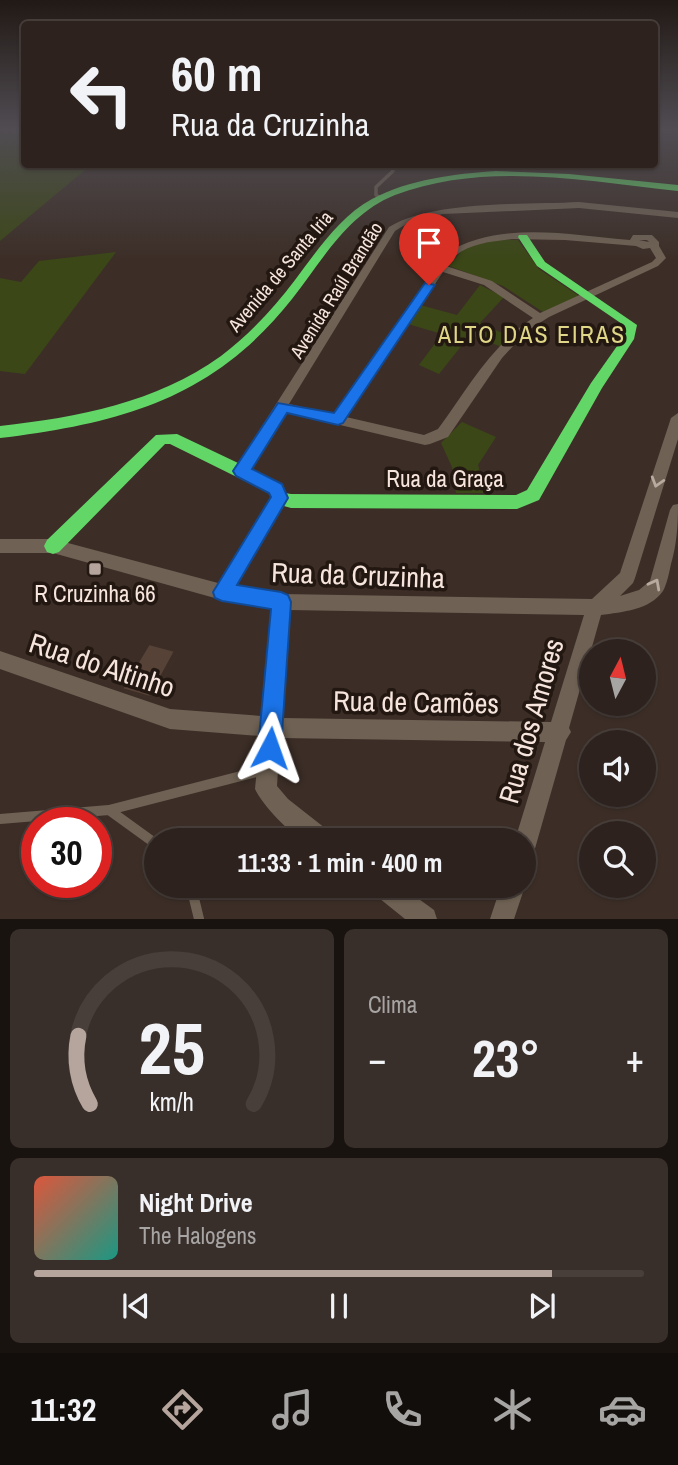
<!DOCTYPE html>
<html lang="pt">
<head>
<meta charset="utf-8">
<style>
  :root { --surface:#2d221d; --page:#392f2a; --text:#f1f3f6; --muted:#a7a4a4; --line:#483f3b; --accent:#b5a59d }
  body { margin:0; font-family:"Archivo Narrow",sans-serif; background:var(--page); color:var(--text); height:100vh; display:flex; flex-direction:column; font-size:26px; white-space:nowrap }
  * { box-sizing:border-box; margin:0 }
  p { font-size:23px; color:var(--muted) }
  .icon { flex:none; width:38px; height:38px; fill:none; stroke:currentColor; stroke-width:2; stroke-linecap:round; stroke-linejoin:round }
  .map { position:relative; height:919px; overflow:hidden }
  .details { display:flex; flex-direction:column; gap:10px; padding:10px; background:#191310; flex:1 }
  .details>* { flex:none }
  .guide { position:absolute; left:21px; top:21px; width:637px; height:147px; border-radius:7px; box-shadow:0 2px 5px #0004,0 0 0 2px var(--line); background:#2d221d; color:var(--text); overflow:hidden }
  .needle { width:46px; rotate:7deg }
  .buttons { position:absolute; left:579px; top:639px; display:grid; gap:14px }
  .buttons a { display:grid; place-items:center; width:77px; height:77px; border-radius:50%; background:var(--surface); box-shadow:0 2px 5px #0004,0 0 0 2px var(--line); font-size:35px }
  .speed { position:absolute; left:21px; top:807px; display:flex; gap:14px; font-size:35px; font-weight:700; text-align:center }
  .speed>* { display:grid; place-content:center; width:91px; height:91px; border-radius:50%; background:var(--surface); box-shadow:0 2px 5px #0004,0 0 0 2px var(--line); line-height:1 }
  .speed .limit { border:10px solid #d22; background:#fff; color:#111 }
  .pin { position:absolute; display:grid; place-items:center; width:60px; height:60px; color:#fff; margin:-72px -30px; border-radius:50% 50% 50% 0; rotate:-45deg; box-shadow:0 0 7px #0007 }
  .pin .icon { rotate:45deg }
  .me { position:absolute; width:77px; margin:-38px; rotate:4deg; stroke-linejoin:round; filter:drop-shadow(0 0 5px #0008) }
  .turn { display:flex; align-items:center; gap:24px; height:147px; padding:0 35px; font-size:32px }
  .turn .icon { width:91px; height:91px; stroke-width:2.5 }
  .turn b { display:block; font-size:49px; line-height:60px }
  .big { font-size:52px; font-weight:700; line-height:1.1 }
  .details .tile { flex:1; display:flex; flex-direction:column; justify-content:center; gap:10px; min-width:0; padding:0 24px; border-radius:10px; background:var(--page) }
  .details .dial { align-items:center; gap:0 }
  .dial svg { height:182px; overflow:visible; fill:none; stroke:var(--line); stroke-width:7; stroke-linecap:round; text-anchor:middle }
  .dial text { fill:var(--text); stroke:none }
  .song { display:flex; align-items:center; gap:21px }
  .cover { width:84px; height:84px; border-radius:10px; background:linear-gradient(135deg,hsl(10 70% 55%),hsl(170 70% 35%)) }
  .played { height:7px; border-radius:4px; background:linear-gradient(90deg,var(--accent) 85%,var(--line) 85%) }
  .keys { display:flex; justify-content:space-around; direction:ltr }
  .heat { display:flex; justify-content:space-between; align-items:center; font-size:38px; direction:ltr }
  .details .tiles { flex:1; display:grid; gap:10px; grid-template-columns:1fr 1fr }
  .tile:last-child { grid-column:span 2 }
  .trip { position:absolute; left:144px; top:828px; width:392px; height:70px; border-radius:35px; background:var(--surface); box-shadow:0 2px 5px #0004,0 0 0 2px var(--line); font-weight:700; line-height:70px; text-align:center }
  .tab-bar { display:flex; height:112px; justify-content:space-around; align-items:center; background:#120e0c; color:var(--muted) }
  .tab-bar .icon { width:49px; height:49px }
  .tab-bar .on { color:var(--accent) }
  .tab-bar b { font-size:32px; color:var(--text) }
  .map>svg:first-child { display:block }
</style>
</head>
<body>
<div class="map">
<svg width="678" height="919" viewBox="0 0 678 919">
  <rect width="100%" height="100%" fill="#3c2e27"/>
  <path fill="#3b4717" d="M 0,130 L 24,130 L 24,164 L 91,165 L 0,241 Z
    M 493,239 L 518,240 L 539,269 L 582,298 L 543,312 L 503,286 L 449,266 L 463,249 Z
    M 116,252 L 25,374 L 0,371 L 0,278 L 21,282 L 39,261 Z
    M 480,285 L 504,297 L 480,323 L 511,337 L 502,347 L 470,335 L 439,374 L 419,365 L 442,334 L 408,324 L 420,305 L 457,315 Z
    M 462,422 L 496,437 L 478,465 L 486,493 L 456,493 L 452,467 L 441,443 Z"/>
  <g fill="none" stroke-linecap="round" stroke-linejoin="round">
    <path stroke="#6f6254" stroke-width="3.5" d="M 381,198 L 376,195 L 376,187 L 393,171 L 392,164"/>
    <path stroke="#6f6254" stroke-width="10" d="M 109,810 L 264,770
      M 0,819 L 109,810 L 156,844
      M 191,886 L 199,919"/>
    <path fill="#6f6254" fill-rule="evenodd" d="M 579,202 L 678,212 L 678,218 L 579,208 L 443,214 L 408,223 L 395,231 L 289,404 L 334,414 L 446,253 C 501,220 569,235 630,240 L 633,235 L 652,235 L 659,242 L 659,246 L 666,258 L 658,266 L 549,317 L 527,331 L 502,358 L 448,437 L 430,444 L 425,445 L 285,412 L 246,475 L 236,475 L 234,471 L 236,467 L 389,227 C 434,200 525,205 579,202 ZM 512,239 L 565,240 L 636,246 L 643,249 L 650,248 L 656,258 L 652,262 L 540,313 L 492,281 L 446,266 C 461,244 487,242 512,239 ZM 639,240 L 647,240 L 649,242 ZM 443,272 L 484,285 L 533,318 C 492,344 466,391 438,429 L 424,435 L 346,417 Z
      M 678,413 L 678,439 L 635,578 L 633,583 L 620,596 L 639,590 L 650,581 L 670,510 L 673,505 L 678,504 C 678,525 677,543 671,564 C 669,573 667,584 663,591 C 650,610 622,612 601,615 L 569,728 L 571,732 L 566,740 L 534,852 L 531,860 L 523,863 L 523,840 L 515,840 L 545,742 L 280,738 L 277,786 L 288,799 L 330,832 L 333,840 C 325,840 313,842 305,840 C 291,836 261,803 255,789 L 260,736 L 170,729 L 0,669 L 0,651 L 170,709 L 262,716 L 272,609 L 222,600 L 53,553 L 0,553 L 0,539 L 53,539 L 218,583 L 274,494 L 279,492 L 284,494 L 286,498 L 235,586 L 281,594 L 592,599 L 620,573 L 671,418 ZM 289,610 L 584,615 L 551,722 L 282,718 Z
      M 523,882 L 525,886 L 514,919 L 490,919 L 501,886 L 523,886 Z
      M 370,886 L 401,886 L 434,910 L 437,919 L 405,919 L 374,894 Z"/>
    <path fill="#63d668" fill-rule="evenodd" d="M 496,171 L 569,174 L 678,185 L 678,191 C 585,181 485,161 395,195 C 347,214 322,261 292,299 C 213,399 121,423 0,438 L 0,426 C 79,417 155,403 221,356 C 249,335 274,308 295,280 C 317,251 339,217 372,199 C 410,179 454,174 496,171 Z
      M 519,235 L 527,235 L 545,262 L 637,325 L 634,339 L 602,388 L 539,500 L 517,509 L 291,508 L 273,503 L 269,493 L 170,444 L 165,444 L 59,552 L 53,554 L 47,552 L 44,546 L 47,540 L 156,435 L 177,434 L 282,484 L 285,493 L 291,494 L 516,495 L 527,490 L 591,383 L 622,339 L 625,326 L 537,266 L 518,237 Z"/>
  </g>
  <path fill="#4a392f" d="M 178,653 L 153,699 L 125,691 L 122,689 Z"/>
  <path fill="#3c2e26" d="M 175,651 L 178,653 L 153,699 L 150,697 Z"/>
  <path fill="#564237" stroke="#3c2e26" stroke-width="2" d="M 149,644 L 175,651 L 150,697 L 122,689 Z"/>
  <defs><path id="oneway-chevron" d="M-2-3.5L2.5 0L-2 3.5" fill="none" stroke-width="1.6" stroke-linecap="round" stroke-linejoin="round" transform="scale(1.75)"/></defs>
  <g stroke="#b9aa9f">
    <use href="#oneway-chevron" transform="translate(657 482) rotate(107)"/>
    <use href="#oneway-chevron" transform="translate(655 584) rotate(-62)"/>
  </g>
  <linearGradient id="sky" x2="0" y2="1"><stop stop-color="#211915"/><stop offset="0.5" stop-color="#504c52"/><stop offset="1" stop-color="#504c52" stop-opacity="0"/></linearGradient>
  <rect width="678" height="259" fill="url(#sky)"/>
  <path fill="#1a73e8" stroke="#114b97" stroke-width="2" d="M 425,283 L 435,285 L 343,423 L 338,425 L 287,413 L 252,469 L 282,484 L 288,498 L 237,585 L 281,592 L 288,595 L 291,602 L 281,748 L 278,756 L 270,759 L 262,756 L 258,748 L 271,609 L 222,601 L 215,598 L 213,592 L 271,497 L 269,493 L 236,476 L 233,471 L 278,403 L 334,413 Z"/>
  <rect fill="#b5a59d" stroke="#231711" stroke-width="2.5" x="88" y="562" width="14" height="14" rx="3.5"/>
  <g text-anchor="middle" stroke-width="7" stroke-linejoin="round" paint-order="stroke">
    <g font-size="19" fill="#f6e5dd" stroke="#231711">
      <text transform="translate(280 271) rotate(-50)" y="7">Avenida de Santa Iria</text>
      <text transform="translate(336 290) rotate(-58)" y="7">Avenida Raúl Brandão</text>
    </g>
    <g font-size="23" fill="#f6e5dd" stroke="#231711">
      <text x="445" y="487">Rua da Graça</text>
    </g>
    <g font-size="23" fill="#f6e5dd" stroke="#231711">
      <text x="95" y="602">R Cruzinha 66</text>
    </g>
    <g font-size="24" letter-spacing="2" fill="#dfd688" stroke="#231711">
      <text x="532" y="343">ALTO DAS EIRAS</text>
    </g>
    <g font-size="28" fill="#f6e5dd" stroke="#231711">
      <text transform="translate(358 575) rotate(2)" y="10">Rua da Cruzinha</text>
      <text transform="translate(102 665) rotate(18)" y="10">Rua do Altinho</text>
      <text transform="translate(416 702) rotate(1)" y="10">Rua de Camões</text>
      <text transform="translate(531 721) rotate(-74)" y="10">Rua dos Amores</text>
    </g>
  </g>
</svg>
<div class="buttons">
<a><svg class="needle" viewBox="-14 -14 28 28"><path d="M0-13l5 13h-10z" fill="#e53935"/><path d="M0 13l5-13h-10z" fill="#a7a4a4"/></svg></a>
<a><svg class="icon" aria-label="sound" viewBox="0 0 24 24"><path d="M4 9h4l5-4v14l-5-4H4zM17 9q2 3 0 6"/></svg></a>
<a><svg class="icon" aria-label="search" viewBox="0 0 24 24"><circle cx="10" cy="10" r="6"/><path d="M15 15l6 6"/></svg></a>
</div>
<div class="speed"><div class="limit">30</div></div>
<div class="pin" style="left:429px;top:285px;background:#d93025"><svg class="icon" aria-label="arrive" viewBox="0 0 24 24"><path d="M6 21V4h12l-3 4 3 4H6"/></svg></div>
<svg class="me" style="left:270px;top:748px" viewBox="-20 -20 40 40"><path d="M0-17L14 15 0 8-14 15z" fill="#1a73e8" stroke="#fff" stroke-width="4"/></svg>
<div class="trip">11:33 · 1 min · 400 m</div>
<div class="guide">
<div class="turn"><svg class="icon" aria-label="left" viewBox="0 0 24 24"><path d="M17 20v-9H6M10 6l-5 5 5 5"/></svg><div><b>60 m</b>Rua da Cruzinha</div></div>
</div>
</div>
<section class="details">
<div class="tiles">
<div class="tile dial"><svg viewBox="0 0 100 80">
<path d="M14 69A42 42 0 1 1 86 69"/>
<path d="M14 69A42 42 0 0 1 9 39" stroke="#b5a59d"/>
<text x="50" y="56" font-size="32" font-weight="700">25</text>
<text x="50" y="72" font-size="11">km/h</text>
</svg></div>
<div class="tile"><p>Clima</p>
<div class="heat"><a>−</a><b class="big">23°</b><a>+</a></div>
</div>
<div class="tile">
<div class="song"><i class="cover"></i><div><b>Night Drive</b><p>The Halogens</p></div></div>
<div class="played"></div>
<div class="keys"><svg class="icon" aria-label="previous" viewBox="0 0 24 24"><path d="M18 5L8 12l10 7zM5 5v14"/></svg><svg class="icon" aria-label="pause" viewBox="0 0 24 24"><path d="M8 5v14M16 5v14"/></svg><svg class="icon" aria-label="next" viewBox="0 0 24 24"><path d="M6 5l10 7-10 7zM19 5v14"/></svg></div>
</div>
</div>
</section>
<nav class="tab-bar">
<b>11:32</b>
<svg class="icon on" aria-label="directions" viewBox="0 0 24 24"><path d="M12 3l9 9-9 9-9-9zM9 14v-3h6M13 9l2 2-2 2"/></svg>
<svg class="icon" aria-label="music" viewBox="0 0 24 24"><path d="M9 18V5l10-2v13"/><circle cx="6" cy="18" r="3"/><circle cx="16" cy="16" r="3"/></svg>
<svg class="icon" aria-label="phone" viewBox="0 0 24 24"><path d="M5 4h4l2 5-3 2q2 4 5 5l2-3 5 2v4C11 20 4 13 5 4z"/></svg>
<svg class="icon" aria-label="climate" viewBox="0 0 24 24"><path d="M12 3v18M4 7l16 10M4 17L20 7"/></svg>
<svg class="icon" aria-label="car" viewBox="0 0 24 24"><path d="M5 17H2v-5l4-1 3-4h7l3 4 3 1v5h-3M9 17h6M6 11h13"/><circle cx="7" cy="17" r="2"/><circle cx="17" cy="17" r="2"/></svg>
</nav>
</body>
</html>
